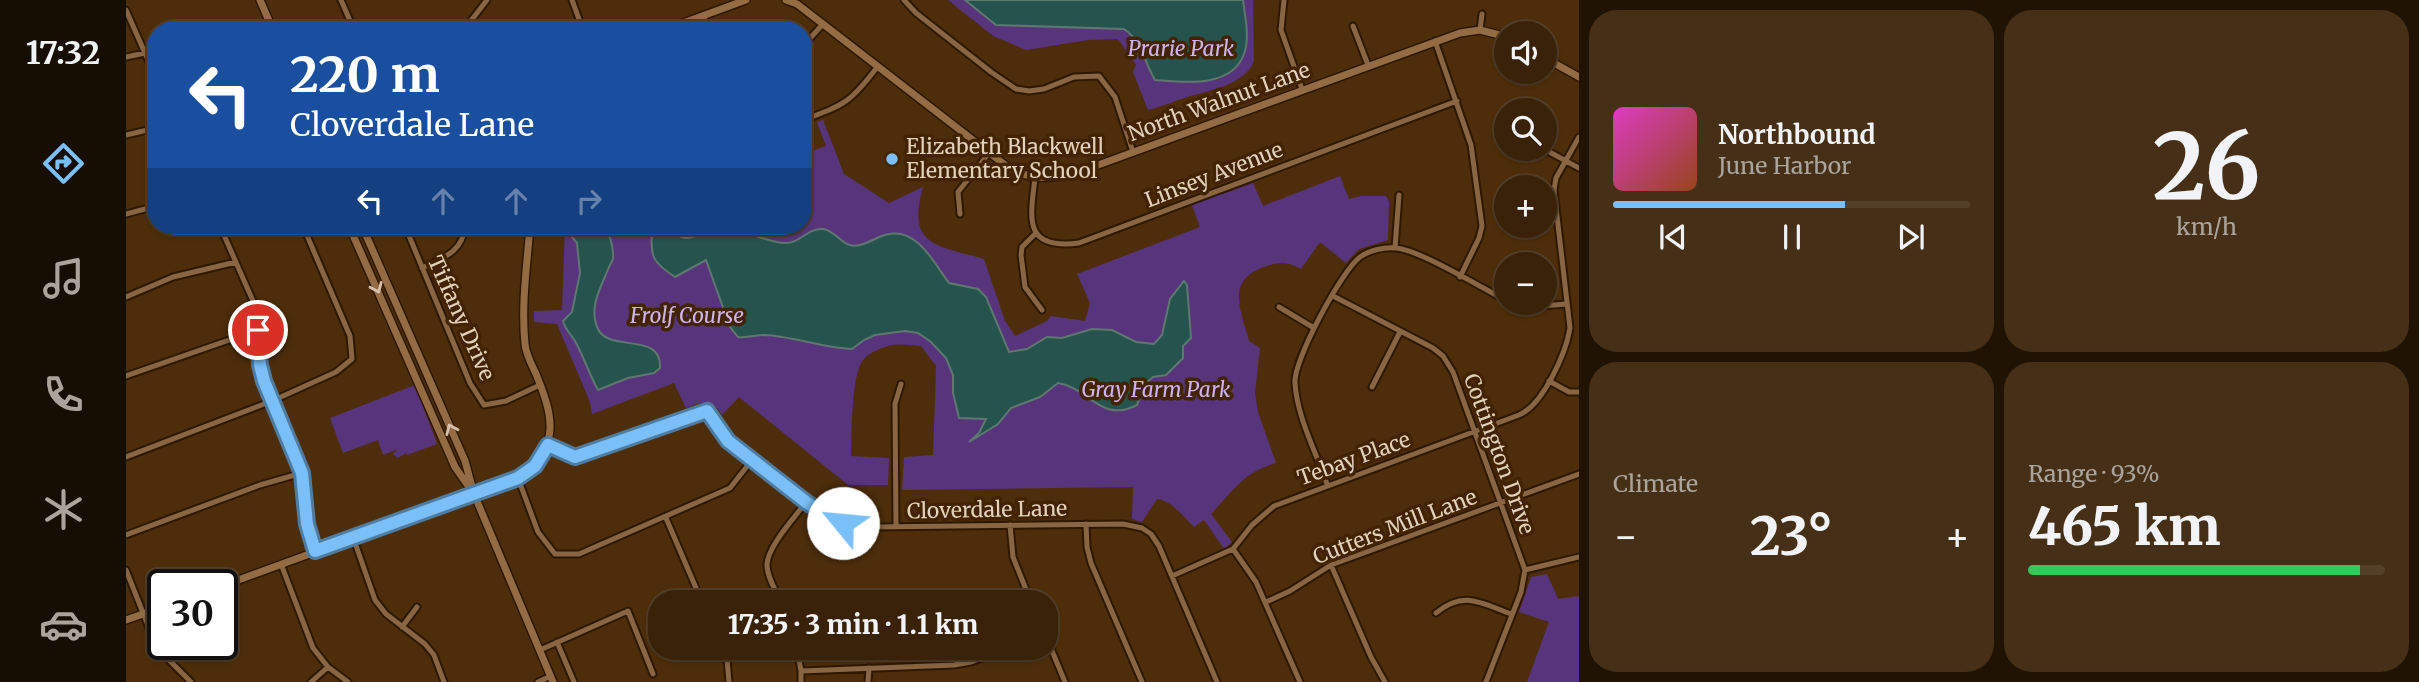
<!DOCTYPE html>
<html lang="en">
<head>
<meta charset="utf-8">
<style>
  :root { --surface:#3a2208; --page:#452f16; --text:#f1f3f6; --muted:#aba49c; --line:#543f29; --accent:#7abff8 }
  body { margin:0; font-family:Merriweather,serif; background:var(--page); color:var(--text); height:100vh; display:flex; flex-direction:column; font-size:26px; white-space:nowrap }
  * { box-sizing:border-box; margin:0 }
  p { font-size:23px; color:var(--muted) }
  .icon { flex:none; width:38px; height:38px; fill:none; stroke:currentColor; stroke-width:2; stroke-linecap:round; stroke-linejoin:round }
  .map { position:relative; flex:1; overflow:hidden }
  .sheet { display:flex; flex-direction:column; gap:10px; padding:10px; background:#201304; width:840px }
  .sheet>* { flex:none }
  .guide { position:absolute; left:21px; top:21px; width:665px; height:214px; border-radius:28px; box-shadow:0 2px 5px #0004,0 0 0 2px var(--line); background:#1a4fa0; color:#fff; overflow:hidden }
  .buttons { position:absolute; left:1368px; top:21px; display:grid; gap:14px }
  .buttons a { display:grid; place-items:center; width:63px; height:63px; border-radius:50%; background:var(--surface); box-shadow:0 2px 5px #0004,0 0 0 2px var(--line); font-size:35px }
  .speed { position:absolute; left:21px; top:569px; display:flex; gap:14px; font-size:35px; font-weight:700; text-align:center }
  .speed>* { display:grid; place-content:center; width:91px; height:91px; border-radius:50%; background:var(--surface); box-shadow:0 2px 5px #0004,0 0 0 2px var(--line); line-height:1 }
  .speed .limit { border:4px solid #111; border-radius:10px; background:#fff; color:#111 }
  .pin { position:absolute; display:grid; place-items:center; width:60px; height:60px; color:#fff; margin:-30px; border:4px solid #fff; border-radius:50%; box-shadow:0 2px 7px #0007 }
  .me { position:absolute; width:77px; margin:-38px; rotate:298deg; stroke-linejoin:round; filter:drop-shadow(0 0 5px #0008) }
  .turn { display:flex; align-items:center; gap:24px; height:147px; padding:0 28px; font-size:32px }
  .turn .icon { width:91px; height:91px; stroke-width:2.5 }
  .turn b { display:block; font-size:49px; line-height:60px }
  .lanes { display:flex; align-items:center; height:66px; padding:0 28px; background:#0003; justify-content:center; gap:35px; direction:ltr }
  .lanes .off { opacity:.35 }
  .big { font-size:52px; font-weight:800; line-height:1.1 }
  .sheet .tile { flex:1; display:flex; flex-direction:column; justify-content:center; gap:10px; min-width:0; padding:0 24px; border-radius:28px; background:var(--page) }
  .sheet .dial { align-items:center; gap:0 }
  .dial b { font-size:91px; line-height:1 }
  .song { display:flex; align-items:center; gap:21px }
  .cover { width:84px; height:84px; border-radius:10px; background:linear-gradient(135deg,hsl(310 70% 55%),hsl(20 70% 35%)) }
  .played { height:7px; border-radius:4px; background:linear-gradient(90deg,var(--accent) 65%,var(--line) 65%) }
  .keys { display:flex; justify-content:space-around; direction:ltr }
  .heat { display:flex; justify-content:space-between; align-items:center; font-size:38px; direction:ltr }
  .charge { height:10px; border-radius:5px; background:linear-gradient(90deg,#34c759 93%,var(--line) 0) }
  .sheet .tiles { flex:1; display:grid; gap:10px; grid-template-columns:repeat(2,1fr) }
  .trip { position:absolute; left:522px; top:590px; width:410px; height:70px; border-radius:28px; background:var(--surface); box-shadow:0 2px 5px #0004,0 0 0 2px var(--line); font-weight:800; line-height:70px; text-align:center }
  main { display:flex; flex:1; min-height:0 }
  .tab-bar { display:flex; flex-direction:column; width:126px; justify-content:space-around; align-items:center; background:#170e03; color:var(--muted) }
  .tab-bar .icon { width:49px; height:49px }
  .tab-bar .active { color:var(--accent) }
  .tab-bar b { font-size:32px; color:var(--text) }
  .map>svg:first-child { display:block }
</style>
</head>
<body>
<main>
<nav class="tab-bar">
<b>17:32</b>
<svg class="icon active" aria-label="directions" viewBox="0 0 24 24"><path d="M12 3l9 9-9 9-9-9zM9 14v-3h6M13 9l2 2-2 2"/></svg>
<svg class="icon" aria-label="music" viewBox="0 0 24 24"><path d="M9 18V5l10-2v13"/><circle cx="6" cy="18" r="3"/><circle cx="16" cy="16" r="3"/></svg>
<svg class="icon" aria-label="phone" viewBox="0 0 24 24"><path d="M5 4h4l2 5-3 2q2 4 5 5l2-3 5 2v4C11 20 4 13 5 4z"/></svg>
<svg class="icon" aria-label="climate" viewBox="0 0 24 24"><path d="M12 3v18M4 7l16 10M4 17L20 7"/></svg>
<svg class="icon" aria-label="car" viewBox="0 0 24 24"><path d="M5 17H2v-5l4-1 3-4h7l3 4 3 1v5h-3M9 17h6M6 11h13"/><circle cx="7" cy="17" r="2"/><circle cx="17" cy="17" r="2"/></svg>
</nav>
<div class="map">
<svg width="1453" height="682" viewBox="0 0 1453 682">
  <rect width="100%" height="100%" fill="#4e2e0a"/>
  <path fill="#58347c" d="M 822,0 L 1127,0 L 1128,61 C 1120,83 1085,91 1064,96 C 1050,100 1036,107 1022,110 L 1007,72 L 1010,65 L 992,39 L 962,40 L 900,50 L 867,36 Z
    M 697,120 L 718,174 L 763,203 L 797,187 C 780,247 811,245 858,259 L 879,321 L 889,336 L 921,321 L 925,316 L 959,321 L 964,303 L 951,274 L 1074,227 L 1066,205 L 1127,183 L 1137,206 L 1214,176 L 1223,199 L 1235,196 L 1260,196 L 1263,202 L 1262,240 L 1233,249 L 1220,263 L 1194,242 L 1175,269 C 1161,261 1152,262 1138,267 C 1099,281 1115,310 1123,341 L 1134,348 L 1129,393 L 1132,412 L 1150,463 C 1117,472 1107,491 1085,514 L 1106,542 L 1098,549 L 1078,520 L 1068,527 C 1057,516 1046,501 1031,499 L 1016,522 L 1006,519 L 1007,487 L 776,490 L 778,457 L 807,455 L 810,366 L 795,346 C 785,345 772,343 762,346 C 755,348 743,353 738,359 C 725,371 726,436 725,456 L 763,458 L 762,485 L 722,485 L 613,397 L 596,415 C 585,398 577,402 560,408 L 548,383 L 466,414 L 464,402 L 431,324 L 408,322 L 408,311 L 436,310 L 439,226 L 677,226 L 677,154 L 700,146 L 691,122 Z
    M 289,385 L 311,444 L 281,455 L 280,453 L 272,458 L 267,454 L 272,449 L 257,455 L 252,440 L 217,453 L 204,418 Z
    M 1421,574 L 1432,599 L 1453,596 L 1453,682 L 1401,682 L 1423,622 L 1393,612 L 1405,577 Z"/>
  <path fill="#25534d" stroke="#5e786f" stroke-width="2" d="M 839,0 L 1117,0 C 1119,16 1124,39 1118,54 C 1105,89 1057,82 1029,80 C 1018,62 1017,42 998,29 L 870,25 Z
    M 447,226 L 480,226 C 483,234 488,248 487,258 C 487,260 484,265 483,267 C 475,287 462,308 472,329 C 483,353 536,331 534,368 L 528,373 L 502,378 L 472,390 C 463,374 458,357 449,341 C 444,333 439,329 437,321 L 446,312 L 454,273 L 451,243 L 441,231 Z
    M 521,226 L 546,226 C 555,253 584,225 601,227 C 620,230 639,242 658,243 C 674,244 681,228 697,229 C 711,231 718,250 734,245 C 749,241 758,231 775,234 C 797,239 810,266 823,283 L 852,289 L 860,297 L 883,352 L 901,349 L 921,337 L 936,338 L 966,329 L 986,330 L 1010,342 L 1028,344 L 1036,335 L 1044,299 L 1058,281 L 1061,285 L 1065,338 L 1057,346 L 1057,358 L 1040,375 L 1027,377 L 1018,385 L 1011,405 C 975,424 962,387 932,383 L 914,397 L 885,408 L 872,424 L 843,442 L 853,433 L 860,419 L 833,418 L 827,393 L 827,375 L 820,358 L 805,342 L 792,333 L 779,331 L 749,335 L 738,340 L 726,349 C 698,348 665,336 639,335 C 630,335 622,338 612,337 L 604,327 L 580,260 L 549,277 C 528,263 524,258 526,233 Z"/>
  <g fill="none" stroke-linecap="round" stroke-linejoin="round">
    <defs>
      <path id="street" d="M 215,0 L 228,30
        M 446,0 L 457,30
        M 778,0 L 790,13 L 865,72 L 890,89 L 903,91 L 918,89 L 948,77 L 973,76 L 989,97 L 1007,152
        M 1158,0 L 1155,30 L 1176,89
        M 0,10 L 30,78
        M 577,15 L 582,30
        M 1227,26 L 1242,65
        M 329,30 L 344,22 L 361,0
        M 1354,30 L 1356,14
        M 1309,41 L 1345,145 L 1356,226 L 1353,238 L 1334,277
        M 677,46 L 697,24
        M 0,57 L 19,53
        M 677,120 C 719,105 725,102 752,66
        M 0,135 L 30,128
        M 1418,149 L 1453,168
        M 909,178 C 904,219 897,250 953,243 L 1331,101
        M 0,214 L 30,206
        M 834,214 L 832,192 L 863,153
        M 94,226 L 127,301 L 136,373 L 176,473 L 181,524 L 189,551
        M 279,226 L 344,383 L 358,405 L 380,401 L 414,385
        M 910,233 L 896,247 L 895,255 L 899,287 L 916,310
        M 1269,248 L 1273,195
        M 296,268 C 317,258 337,252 339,226
        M 1207,296 L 1307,348 L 1317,356 L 1327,372 L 1399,570 L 1395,592 L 1360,682
        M 0,297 L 47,277 L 110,262
        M 1384,303 L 1402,307 L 1441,304
        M 1153,307 L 1188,328
        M 0,376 L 132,330
        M 1423,381 L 1443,392 L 1453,392
        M 1246,387 L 1274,332
        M 422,445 L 449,456 L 581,411 L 602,441 L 680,502 L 704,518 L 730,526 L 747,527 L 997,524 L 1016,528 L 1025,534 L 1033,546 L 1091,682
        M 0,457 L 146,401 L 210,372 L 226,359 L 224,336 L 177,226
        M 392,478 L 412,532 L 429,554 L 453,554 L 604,488 L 626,460
        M 1201,484 C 1190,452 1171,417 1169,383 C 1167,361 1216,270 1234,257 C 1244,250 1258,247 1270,248 C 1294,250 1356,288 1381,301
        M 540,518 L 576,602
        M 960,524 L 961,547 L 965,563 L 1016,682
        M 884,525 L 887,557 L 905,602
        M 770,526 L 769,404 L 775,384
        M 0,535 L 134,485 L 176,473
        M 227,537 L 249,600 L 260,614 L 299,644 L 308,655 L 318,682
        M 1107,549 L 1130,582 L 1174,682
        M 155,564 L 187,648 L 202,667 L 222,682
        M 1205,565 L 1245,657 L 1259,682
        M 0,570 L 29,643 L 40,657 L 65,682
        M 1399,570 L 1453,557
        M 1046,576 L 1107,549 L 1126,525 L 1148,506 L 1393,415 C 1417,405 1440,353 1444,328 L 1428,190 L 1430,178 L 1453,137
        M 96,587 L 109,623
        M 655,602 C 650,591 641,577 641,565 C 641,547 669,517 680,502
        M 670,602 L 685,598 L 794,596 L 805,596 L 823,602
        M 1140,602 L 1164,591 L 1205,565 L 1453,474
        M 1310,613 C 1338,590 1355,603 1385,614
        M 276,627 L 291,607
        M 919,634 L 939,682
        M 431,642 L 448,682
        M 596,648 L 601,659 L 603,682
        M 671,648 L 675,671 L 675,682
        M 848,648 L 853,659
        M 414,650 L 502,611 L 527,674
        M 675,671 L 828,665 L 845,662 L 881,648
        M 185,682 L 202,667
        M 412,682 L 425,676
        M 742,682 L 743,668"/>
      <path id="secondary" d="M 134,0 L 147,30
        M 660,0 L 671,4 L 697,24 L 883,168 C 906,181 929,179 953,172 L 1334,33 L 1354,30 L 1381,37
        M 538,30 L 620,0
        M 1419,58 L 1453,77
        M 223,226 L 329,467 L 343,487
        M 236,226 L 339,461 L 348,494 L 427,682
        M 96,586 L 392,478 C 435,447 428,418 410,374 C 406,365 400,355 399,344 C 395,305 401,265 404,226
        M 0,620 L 37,607"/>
    </defs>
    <use href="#street" stroke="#2f1800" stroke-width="9"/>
    <use href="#secondary" stroke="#2f1800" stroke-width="10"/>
    <use href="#street" stroke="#886543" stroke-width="5"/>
    <use href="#secondary" stroke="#936c44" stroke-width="7"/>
  </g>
  <defs><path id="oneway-chevron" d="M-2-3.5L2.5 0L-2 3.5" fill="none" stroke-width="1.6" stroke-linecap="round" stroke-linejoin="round" transform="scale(1.75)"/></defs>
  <g stroke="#d8c1ac">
    <use href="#oneway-chevron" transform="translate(251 288) rotate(66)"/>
    <use href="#oneway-chevron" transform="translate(325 429) rotate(-114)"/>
  </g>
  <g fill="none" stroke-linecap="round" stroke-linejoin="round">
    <defs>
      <path id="route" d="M 132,330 L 134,365 L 138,381 L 176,473 L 181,524 L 189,551 L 392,478 L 409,466 L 422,445 L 449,457 L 581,411 L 602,441 L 680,502 L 704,518 L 717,523"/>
    </defs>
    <use href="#route" stroke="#4f7ca1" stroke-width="18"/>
    <use href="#route" stroke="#7abff8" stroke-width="12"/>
  </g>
  <circle fill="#7abff8" stroke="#432400" stroke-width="2.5" cx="766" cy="159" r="7"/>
  <g text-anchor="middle" stroke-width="7" stroke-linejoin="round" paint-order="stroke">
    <g font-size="21" font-style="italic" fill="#cfb2f3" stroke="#432400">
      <text x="1055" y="56">Prarie Park</text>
      <text x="561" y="323">Frolf Course</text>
      <text x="1030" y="397">Gray Farm Park</text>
    </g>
    <g font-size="21" fill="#e4d0be" stroke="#432400">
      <text transform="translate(1093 102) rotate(-20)" y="7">North Walnut Lane</text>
      <text transform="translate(1088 175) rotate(-21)" y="7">Linsey Avenue</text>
      <text transform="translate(335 318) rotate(66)" y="7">Tiffany Drive</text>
      <text transform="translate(1373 454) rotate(70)" y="7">Cottington Drive</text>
      <text transform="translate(1228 459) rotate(-20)" y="7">Tebay Place</text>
      <text transform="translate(861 510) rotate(-1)" y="7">Cloverdale Lane</text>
      <text transform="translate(1269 527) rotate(-21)" y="7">Cutters Mill Lane</text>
    </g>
    <g font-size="21" fill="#e4d0be" stroke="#432400" text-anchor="start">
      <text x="780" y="154">Elizabeth Blackwell<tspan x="780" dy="24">Elementary School</tspan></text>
    </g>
  </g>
</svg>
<div class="buttons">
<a><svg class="icon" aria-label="sound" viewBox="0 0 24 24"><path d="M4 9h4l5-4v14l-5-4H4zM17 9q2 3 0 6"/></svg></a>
<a><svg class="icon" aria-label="search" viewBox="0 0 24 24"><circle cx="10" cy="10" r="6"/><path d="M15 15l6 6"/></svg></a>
<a>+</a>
<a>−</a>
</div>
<div class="speed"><div class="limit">30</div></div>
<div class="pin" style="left:132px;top:330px;background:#d93025"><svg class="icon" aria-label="arrive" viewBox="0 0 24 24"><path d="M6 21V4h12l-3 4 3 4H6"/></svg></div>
<svg class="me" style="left:717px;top:523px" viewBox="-20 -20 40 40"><circle r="19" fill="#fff"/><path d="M0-13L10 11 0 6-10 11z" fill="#7abff8"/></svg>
<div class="trip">17:35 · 3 min · 1.1 km</div>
<div class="guide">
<div class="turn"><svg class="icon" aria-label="left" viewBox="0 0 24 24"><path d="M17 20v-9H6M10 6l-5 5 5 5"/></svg><div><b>220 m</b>Cloverdale Lane</div></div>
<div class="lanes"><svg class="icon" aria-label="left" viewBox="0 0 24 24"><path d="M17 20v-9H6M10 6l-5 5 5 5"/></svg><svg class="icon off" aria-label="ahead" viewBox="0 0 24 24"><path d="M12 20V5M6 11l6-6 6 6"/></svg><svg class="icon off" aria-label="ahead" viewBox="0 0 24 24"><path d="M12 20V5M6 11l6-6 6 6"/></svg><svg class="icon off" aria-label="right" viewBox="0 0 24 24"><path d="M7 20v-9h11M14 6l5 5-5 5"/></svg></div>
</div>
</div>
<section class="sheet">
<div class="tiles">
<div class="tile">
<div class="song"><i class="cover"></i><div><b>Northbound</b><p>June Harbor</p></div></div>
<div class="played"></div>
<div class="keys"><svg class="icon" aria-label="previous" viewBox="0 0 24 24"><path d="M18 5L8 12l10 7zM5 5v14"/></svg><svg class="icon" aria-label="pause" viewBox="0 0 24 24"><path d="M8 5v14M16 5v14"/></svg><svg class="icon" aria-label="next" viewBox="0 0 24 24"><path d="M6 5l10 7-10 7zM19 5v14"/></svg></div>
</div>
<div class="tile dial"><b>26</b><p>km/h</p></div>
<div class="tile"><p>Climate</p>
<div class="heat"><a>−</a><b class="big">23°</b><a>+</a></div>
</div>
<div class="tile"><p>Range · 93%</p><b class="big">465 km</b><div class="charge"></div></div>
</div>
</section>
</main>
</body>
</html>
